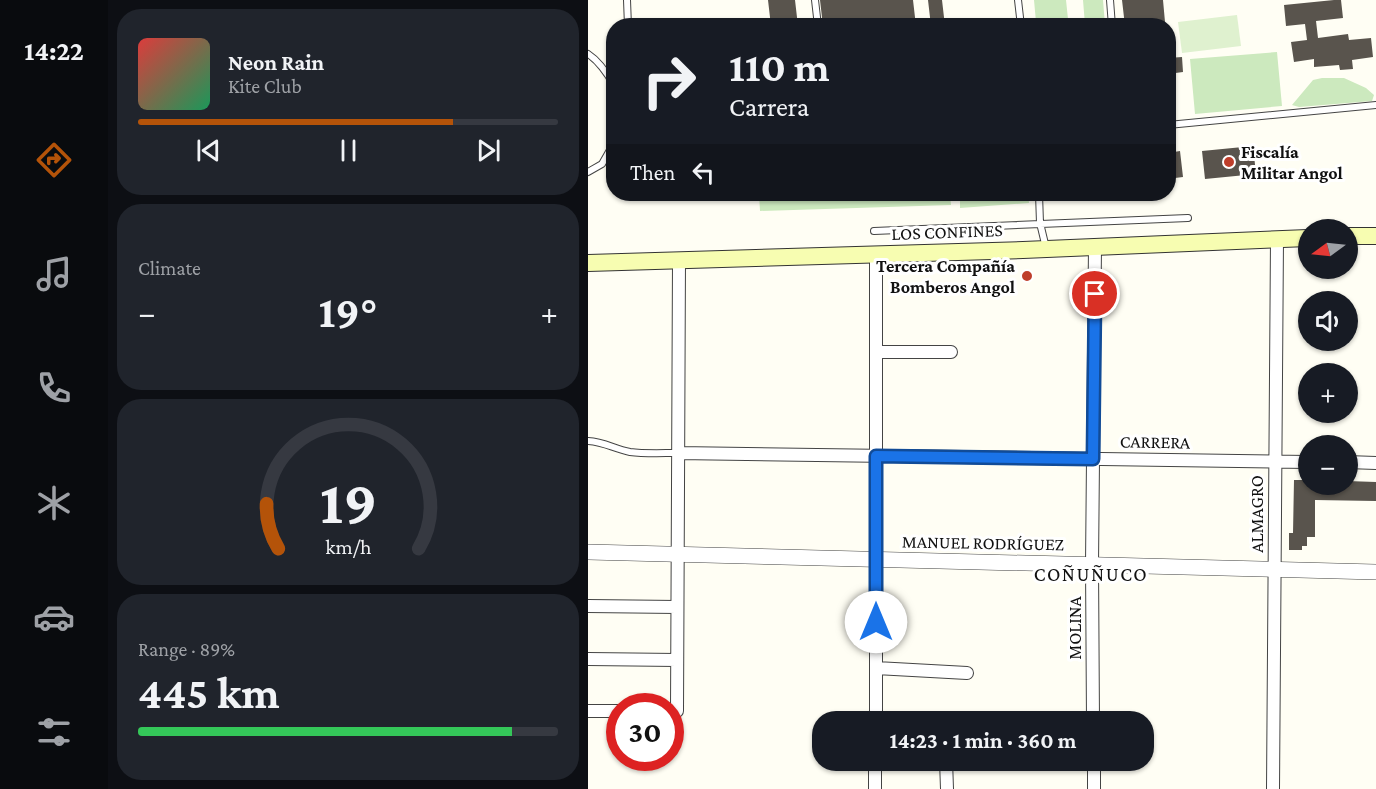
<!DOCTYPE html>
<html lang="en">
<head>
<meta charset="utf-8">
<style>
  :root { --surface:#171b24; --page:#20242c; --text:#f1f3f6; --muted:#9ea1a6; --line:#363941; --accent:#b45309 }
  body { margin:0; font-family:"Crimson Pro",serif; background:var(--page); color:var(--text); height:100vh; display:flex; flex-direction:column; font-size:22px; white-space:nowrap }
  * { box-sizing:border-box; margin:0 }
  p { font-size:20px; color:var(--muted) }
  .icon { flex:none; width:33px; height:33px; fill:none; stroke:currentColor; stroke-width:2; stroke-linecap:round; stroke-linejoin:round }
  .map { position:relative; flex:1; overflow:hidden }
  .panel { display:flex; flex-direction:column; gap:9px; padding:9px; background:#0d0f14; width:480px }
  .panel>* { flex:none }
  .banner { position:absolute; left:18px; top:18px; width:570px; height:183px; border-radius:24px; box-shadow:0 2px 4px #0004; background:#171b24; color:var(--text); overflow:hidden }
  .needle { width:39px; rotate:255deg }
  .fabs { position:absolute; left:710px; top:219px; display:grid; gap:12px }
  .fabs a { display:grid; place-items:center; width:60px; height:60px; border-radius:50%; background:var(--surface); box-shadow:0 2px 4px #0004; font-size:30px }
  .speed { position:absolute; left:18px; top:693px; display:flex; gap:12px; font-size:30px; font-weight:700; text-align:center }
  .speed>* { display:grid; place-content:center; width:78px; height:78px; border-radius:50%; background:var(--surface); box-shadow:0 2px 4px #0004; line-height:1 }
  .speed .limit { border:9px solid #d22; background:#fff; color:#111 }
  .pin { position:absolute; display:grid; place-items:center; width:51px; height:51px; color:#fff; margin:-26px; border:3px solid #fff; border-radius:50%; box-shadow:0 2px 6px #0007 }
  .me { position:absolute; width:66px; margin:-33px; rotate:0deg; stroke-linejoin:round; filter:drop-shadow(0 0 4px #0008) }
  .turn { display:flex; align-items:center; gap:21px; height:126px; padding:0 24px; font-size:27px }
  .turn .icon { width:78px; height:78px; stroke-width:2.5 }
  .turn b { display:block; font-size:42px; line-height:51px }
  .then { display:flex; align-items:center; height:57px; padding:0 24px; background:#0003; gap:12px; font-size:22px }
  .big { font-size:45px; font-weight:700; line-height:1.1 }
  .panel .card { flex:1; display:flex; flex-direction:column; justify-content:center; gap:9px; min-width:0; padding:0 21px; border-radius:24px; background:var(--page) }
  .panel .dial { align-items:center; gap:0 }
  .dial svg { height:156px; overflow:visible; fill:none; stroke:var(--line); stroke-width:7; stroke-linecap:round; text-anchor:middle }
  .dial text { fill:var(--text); stroke:none }
  .song { display:flex; align-items:center; gap:18px }
  .cover { width:72px; height:72px; border-radius:9px; background:linear-gradient(135deg,hsl(0 70% 55%),hsl(150 70% 35%)) }
  .played { height:6px; border-radius:3px; background:linear-gradient(90deg,var(--accent) 75%,var(--line) 75%) }
  .keys { display:flex; justify-content:space-around; direction:ltr }
  .heat { display:flex; justify-content:space-between; align-items:center; font-size:33px; direction:ltr }
  .charge { height:9px; border-radius:4px; background:linear-gradient(90deg,#34c759 89%,var(--line) 0) }
  .trip { position:absolute; left:224px; top:711px; width:342px; height:60px; border-radius:24px; background:var(--surface); box-shadow:0 2px 4px #0004; font-weight:700; line-height:60px; text-align:center }
  main { display:flex; flex:1; min-height:0 }
  .menu { display:flex; flex-direction:column; width:108px; justify-content:space-around; align-items:center; background:#090b0e; color:var(--muted) }
  .menu .icon { width:42px; height:42px }
  .menu .current { color:var(--accent) }
  .menu b { font-size:27px; color:var(--text) }
  .map>svg:first-child { display:block }
</style>
</head>
<body>
<main>
<nav class="menu">
<b>14:22</b>
<svg class="icon current" aria-label="directions" viewBox="0 0 24 24"><path d="M12 3l9 9-9 9-9-9zM9 14v-3h6M13 9l2 2-2 2"/></svg>
<svg class="icon" aria-label="music" viewBox="0 0 24 24"><path d="M9 18V5l10-2v13"/><circle cx="6" cy="18" r="3"/><circle cx="16" cy="16" r="3"/></svg>
<svg class="icon" aria-label="phone" viewBox="0 0 24 24"><path d="M5 4h4l2 5-3 2q2 4 5 5l2-3 5 2v4C11 20 4 13 5 4z"/></svg>
<svg class="icon" aria-label="climate" viewBox="0 0 24 24"><path d="M12 3v18M4 7l16 10M4 17L20 7"/></svg>
<svg class="icon" aria-label="car" viewBox="0 0 24 24"><path d="M5 17H2v-5l4-1 3-4h7l3 4 3 1v5h-3M9 17h6M6 11h13"/><circle cx="7" cy="17" r="2"/><circle cx="17" cy="17" r="2"/></svg>
<svg class="icon" aria-label="filters" viewBox="0 0 24 24"><path d="M4 7h16M4 17h16"/><circle cx="9" cy="7" r="2"/><circle cx="15" cy="17" r="2"/></svg>
</nav>
<section class="panel">
<div class="card">
<div class="song"><i class="cover"></i><div><b>Neon Rain</b><p>Kite Club</p></div></div>
<div class="played"></div>
<div class="keys"><svg class="icon" aria-label="previous" viewBox="0 0 24 24"><path d="M18 5L8 12l10 7zM5 5v14"/></svg><svg class="icon" aria-label="pause" viewBox="0 0 24 24"><path d="M8 5v14M16 5v14"/></svg><svg class="icon" aria-label="next" viewBox="0 0 24 24"><path d="M6 5l10 7-10 7zM19 5v14"/></svg></div>
</div>
<div class="card"><p>Climate</p>
<div class="heat"><a>−</a><b class="big">19°</b><a>+</a></div>
</div>
<div class="card dial"><svg viewBox="0 0 100 80">
<path d="M14 69A42 42 0 1 1 86 69"/>
<path d="M14 69A42 42 0 0 1 8 46" stroke="#b45309"/>
<text x="50" y="56" font-size="32" font-weight="700">19</text>
<text x="50" y="72" font-size="11">km/h</text>
</svg></div>
<div class="card"><p>Range · 89%</p><b class="big">445 km</b><div class="charge"></div></div>
</section>
<div class="map">
<svg width="788" height="789" viewBox="0 0 788 789">
  <rect width="100%" height="100%" fill="#fffef4"/>
  <path fill="#cce9be" d="M 446,0 L 478,0 L 480,19 L 448,22 Z
    M 495,0 L 515,0 L 517,25 L 497,25 Z
    M 689,52 L 694,106 L 607,114 L 602,59 Z
    M 734,78 L 756,78 L 778,88 L 786,95 L 784,101 L 711,107 L 704,105 L 725,80 Z
    M 171,194 L 362,194 L 363,205 L 172,211 Z
    M 372,194 L 440,194 L 441,203 L 372,208 Z"/>
  <path fill="#dff1cf" d="M 649,15 L 653,46 L 594,53 L 590,22 Z"/>
  <path fill="#59544d" d="M 180,0 L 207,0 L 210,26 L 183,26 Z
    M 232,0 L 325,0 L 328,26 L 235,26 Z
    M 340,0 L 354,0 L 357,26 L 343,26 Z
    M 534,0 L 575,0 L 577,22 L 537,26 Z
    M 746,0 L 753,0 L 755,18 L 728,21 L 730,38 L 760,34 L 761,40 L 783,38 L 785,57 L 764,60 L 765,69 L 752,70 L 751,65 L 726,67 L 726,59 L 706,62 L 703,42 L 719,40 L 717,24 L 698,26 L 696,5 Z
    M 594,57 L 595,72 L 580,74 L 580,58 Z
    M 665,146 L 668,174 L 617,179 L 614,151 Z
    M 592,151 L 595,177 L 587,178 L 586,170 L 580,171 L 580,153 Z
    M 706,480 L 720,480 L 720,484 L 759,484 L 759,481 L 788,482 L 788,501 L 727,500 L 727,537 L 719,537 L 719,546 L 714,546 L 714,550 L 701,550 L 701,533 L 705,533 Z"/>
  <g fill="none" stroke-linecap="round" stroke-linejoin="round">
    <defs>
      <path id="service" d="M 39,0 L 40,26
        M 227,0 L 230,26
        M 430,0 L 433,26
        M 522,0 L 524,26
        M 0,54 C 11,61 19,73 26,85
        M 580,125 L 788,105
        M 0,172 L 14,164 L 26,143
        M 451,194 L 452,223 L 458,248
        M 286,231 L 600,218
        M 0,441 C 17,442 26,449 42,452 C 57,454 74,453 90,453"/>
      <path id="minor" d="M 288,352 L 363,352
        M 90,453 L 720,462
        M 759,462 L 788,463
        M 0,606 L 89,607
        M 0,659 L 89,660
        M 288,668 L 379,673
        M 0,711 L 32,711
        M 82,711 L 89,711 L 91,260
        M 288,722 L 288,254
        M 505,722 L 504,565 L 507,246
        M 358,760 L 359,789
        M 506,760 L 506,789
        M 287,789 L 287,760
        M 685,789 L 689,239"/>
      <path id="tertiary" d="M 0,552 L 788,572"/>
      <path id="secondary" d="M 759,236 L 788,236
        M 0,263 L 435,250 L 720,238"/>
    </defs>
    <use href="#service" stroke="#444" stroke-width="8"/>
    <use href="#minor" stroke="#444" stroke-width="14"/>
    <use href="#tertiary" stroke="#444" stroke-width="16"/>
    <use href="#secondary" stroke="#333" stroke-width="18"/>
    <use href="#service" stroke="#fff" stroke-width="6"/>
    <use href="#minor" stroke="#fff" stroke-width="12"/>
    <use href="#tertiary" stroke="#fff" stroke-width="15"/>
    <use href="#secondary" stroke="#f7fdb1" stroke-width="16"/>
  </g>
  <g fill="none" stroke-linecap="round" stroke-linejoin="round">
    <defs>
      <path id="route" d="M 288,622 L 288,456 L 505,459 L 507,294"/>
    </defs>
    <use href="#route" stroke="#114b97" stroke-width="15"/>
    <use href="#route" stroke="#1a73e8" stroke-width="10"/>
  </g>
  <g fill="#be3e2b" stroke="#fff" stroke-width="2">
    <circle cx="641" cy="162" r="6"/>
    <circle cx="439" cy="276" r="6"/>
  </g>
  <g text-anchor="middle" stroke-width="6" stroke-linejoin="round" paint-order="stroke">
    <g font-size="18" font-weight="bold" fill="#111" stroke="#fff" text-anchor="start">
      <text x="653" y="158">Fiscalía<tspan x="653" dy="21">Militar Angol</tspan></text>
      <text x="427" y="272" text-anchor="end">Tercera Compañía<tspan x="427" dy="21">Bomberos Angol</tspan></text>
    </g>
    <g font-size="18" fill="#111" stroke="#fff">
      <text transform="translate(359 232) rotate(-2)" y="6">LOS CONFINES</text>
      <text transform="translate(567 442) rotate(1)" y="6">CARRERA</text>
      <text transform="translate(669 514) rotate(-90)" y="6">ALMAGRO</text>
      <text transform="translate(395 543) rotate(1)" y="6">MANUEL RODRÍGUEZ</text>
      <text transform="translate(487 628) rotate(-90)" y="6">MOLINA</text>
    </g>
    <g font-size="20" letter-spacing="1.5" fill="#111" stroke="#fff">
      <text x="503" y="581">COÑUÑUCO</text>
    </g>
  </g>
</svg>
<div class="fabs">
<a><svg class="needle" viewBox="-14 -14 28 28"><path d="M0-13l5 13h-10z" fill="#e53935"/><path d="M0 13l5-13h-10z" fill="#9ea1a6"/></svg></a>
<a><svg class="icon" aria-label="sound" viewBox="0 0 24 24"><path d="M4 9h4l5-4v14l-5-4H4zM17 9q2 3 0 6"/></svg></a>
<a>+</a>
<a>−</a>
</div>
<div class="speed"><div class="limit">30</div></div>
<div class="pin" style="left:507px;top:294px;background:#d93025"><svg class="icon" aria-label="arrive" viewBox="0 0 24 24"><path d="M6 21V4h12l-3 4 3 4H6"/></svg></div>
<svg class="me" style="left:288px;top:622px" viewBox="-20 -20 40 40"><circle r="19" fill="#fff"/><path d="M0-13L10 11 0 6-10 11z" fill="#1a73e8"/></svg>
<div class="trip">14:23 · 1 min · 360 m</div>
<div class="banner">
<div class="turn"><svg class="icon" aria-label="right" viewBox="0 0 24 24"><path d="M7 20v-9h11M14 6l5 5-5 5"/></svg><div><b>110 m</b>Carrera</div></div>
<div class="then">Then<svg class="icon" aria-label="left" viewBox="0 0 24 24"><path d="M17 20v-9H6M10 6l-5 5 5 5"/></svg></div>
</div>
</div>
</main>
</body>
</html>
